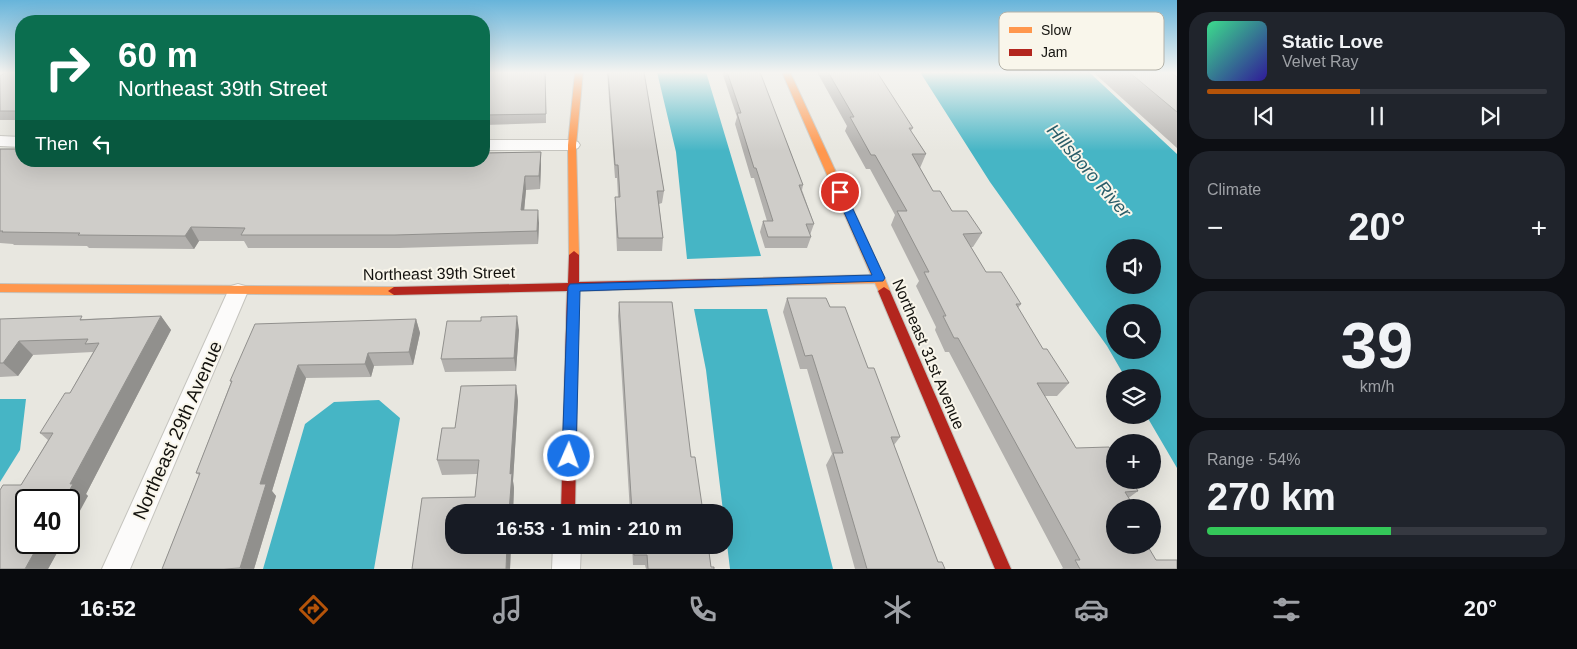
<!DOCTYPE html>
<html lang="en">
<head>
<meta charset="utf-8">
<style>
  :root { --surface:#171b24; --page:#20242c; --text:#f1f3f6; --muted:#9ea1a6; --line:#363941; --accent:#b45309 }
  body { margin:0; font-family:Arial,sans-serif; background:var(--page); color:var(--text); height:100vh; display:flex; flex-direction:column; font-size:19px; white-space:nowrap }
  * { box-sizing:border-box; margin:0 }
  p { font-size:16px; color:var(--muted) }
  .icon { flex:none; width:28px; height:28px; fill:none; stroke:currentColor; stroke-width:2; stroke-linecap:round; stroke-linejoin:round }
  .map { position:relative; flex:1; overflow:hidden }
  .sheet { display:flex; flex-direction:column; gap:12px; padding:12px; background:#0d0f14; width:400px }
  .sheet>* { flex:none }
  .hud { position:absolute; left:15px; top:15px; width:475px; height:152px; border-radius:20px; box-shadow:0 5px 20px #0002; background:#0b6e4f; color:#fff; overflow:hidden }
  .fabs { position:absolute; left:1106px; top:239px; display:grid; gap:10px }
  .fabs a { display:grid; place-items:center; width:55px; height:55px; border-radius:50%; background:var(--surface); box-shadow:0 5px 20px #0002; font-size:25px }
  .speed { position:absolute; left:15px; top:489px; display:flex; gap:10px; font-size:25px; font-weight:700; text-align:center }
  .speed>* { display:grid; place-content:center; width:65px; height:65px; border-radius:50%; background:var(--surface); box-shadow:0 5px 20px #0002; line-height:1 }
  .speed .limit { border:2px solid #111; border-radius:8px; background:#fff; color:#111 }
  .pin { position:absolute; display:grid; place-items:center; width:42px; height:42px; color:#fff; margin:-21px; border:2px solid #fff; border-radius:50%; box-shadow:0 1px 5px #0007 }
  .me { position:absolute; width:55px; margin:-28px; rotate:2deg; stroke-linejoin:round; filter:drop-shadow(0 0 4px #0008) }
  .turn { display:flex; align-items:center; gap:18px; height:105px; padding:0 20px; font-size:22px }
  .turn .icon { width:65px; height:65px; stroke-width:2.5 }
  .turn b { display:block; font-size:35px; line-height:42px }
  .then { display:flex; align-items:center; height:48px; padding:0 20px; background:#0003; gap:10px; font-size:19px }
  .big { font-size:38px; font-weight:800; line-height:1.1 }
  .sheet .widget { flex:1; display:flex; flex-direction:column; justify-content:center; gap:8px; min-width:0; padding:0 18px; border-radius:20px; background:var(--page) }
  .sheet .dial { align-items:center; gap:0 }
  .dial b { font-size:65px; line-height:1 }
  .song { display:flex; align-items:center; gap:15px }
  .cover { width:60px; height:60px; border-radius:8px; background:linear-gradient(135deg,hsl(150 70% 55%),hsl(250 70% 35%)) }
  .played { height:5px; border-radius:2px; background:linear-gradient(90deg,var(--accent) 45%,var(--line) 45%) }
  .keys { display:flex; justify-content:space-around; direction:ltr }
  .heat { display:flex; justify-content:space-between; align-items:center; font-size:28px; direction:ltr }
  .charge { height:8px; border-radius:4px; background:linear-gradient(90deg,#34c759 54%,var(--line) 0) }
  .trip { position:absolute; left:445px; top:504px; width:288px; height:50px; border-radius:20px; background:var(--surface); box-shadow:0 5px 20px #0002; font-weight:800; line-height:50px; text-align:center }
  .tab-bar { display:flex; height:80px; justify-content:space-around; align-items:center; background:#090b0e; color:var(--muted) }
  .tab-bar .icon { width:35px; height:35px }
  .tab-bar .active { color:var(--accent) }
  .tab-bar b { font-size:22px; color:var(--text) }
  main { display:flex; flex:1; min-height:0 }
  .map>svg:first-child { display:block }
</style>
</head>
<body>
<main>
<div class="map">
<svg width="1177" height="569" viewBox="0 0 1177 569">
  <rect width="100%" height="100%" fill="#e8e7e0"/>
  <path fill="#46b5c5" fill-rule="evenodd" d="M 657,72 L 706,72 L 761,256 L 687,259 L 676,152 Z
    M 920,72 L 1089,72 L 1177,154 L 1177,468 L 1146,415 L 1152,415 L 1152,378 L 1125,377 L 1107,346 L 990,182 ZM 1115,248 L 1152,248 L 1152,285 L 1115,285 ZM 1115,312 L 1152,312 L 1152,350 L 1115,350 Z
    M 694,309 L 767,309 L 833,569 L 730,569 L 706,370 Z
    M 0,399 L 26,399 L 20,450 L 0,482 Z
    M 379,400 L 400,418 L 374,569 L 263,569 L 305,424 L 334,402 Z"/>
  <g fill="none" stroke-linecap="round" stroke-linejoin="round">
    <defs>
      <path id="street" d="M 0,136 L 21,137 L 21,147 L 0,146 Z
        M 484,140 L 572,140 L 578,142 L 580,145 L 578,148 L 572,150 L 484,150 Z
        M 238,284 L 245,286 L 248,291 L 130,569 L 102,569 L 228,291 L 231,286 Z
        M 553,545 L 581,545 L 580,569 L 552,569 Z"/>
      <path id="slow" d="M 575,72 L 583,72 L 576,145 L 579,255 L 574,259 L 569,255 L 568,145 Z
        M 782,72 L 790,72 L 885,279 L 890,291 L 888,294 L 880,294 L 875,283 L 715,287 L 709,283 L 715,279 L 871,275 Z
        M 0,284 L 394,287 L 400,291 L 394,295 L 0,292 Z"/>
      <path id="jam" d="M 574,251 L 579,255 L 579,282 L 715,279 L 721,283 L 715,287 L 579,291 L 575,512 L 561,512 L 567,291 L 394,295 L 388,291 L 394,287 L 568,283 L 569,255 Z
        M 884,287 L 890,291 L 1011,569 L 995,569 L 878,291 Z"/>
    </defs>
    <use href="#street" stroke="#c5c4be" stroke-width="2"/>
    <use href="#slow" stroke="#c5c4be" stroke-width="2"/>
    <use href="#jam" stroke="#c5c4be" stroke-width="2"/>
    <use href="#street" fill="#fcfbfa" fill-rule="evenodd"/>
    <use href="#slow" fill="#ff974d" fill-rule="evenodd"/>
    <use href="#jam" fill="#b3261e" fill-rule="evenodd"/>
  </g>
  <path fill="#b2b0ad" d="M 21,72 L 21,120 L 0,120 L 0,76 Z
    M 484,72 L 546,72 L 546,123 L 484,125 Z
    M 607,72 L 644,72 L 664,191 L 662,203 L 659,204 L 663,238 L 662,251 L 617,251 L 615,210 L 615,197 L 618,197 L 617,178 L 615,178 Z
    M 722,72 L 760,72 L 803,185 L 802,190 L 814,224 L 810,235 L 811,237 L 807,248 L 765,248 L 760,232 L 763,221 L 767,221 L 754,178 L 751,178 L 735,124 L 737,117 Z
    M 817,72 L 877,72 L 913,128 L 911,131 L 926,154 L 920,168 L 933,191 L 952,211 L 982,233 L 973,247 L 971,247 L 986,272 L 1021,304 L 1018,308 L 1043,349 L 1069,383 L 1057,396 L 1045,396 L 1076,448 L 1138,491 L 1115,508 L 1156,560 L 1177,569 L 1061,569 L 1063,568 L 949,352 L 945,352 L 935,330 L 936,327 L 916,286 L 919,281 L 891,225 L 895,215 L 870,169 L 866,169 L 845,131 L 847,126 Z
    M 1093,72 L 1170,72 L 1177,77 L 1177,148 Z
    M 0,149 L 21,161 L 484,161 L 541,152 L 541,165 L 540,189 L 526,190 L 524,210 L 539,223 L 538,244 L 399,248 L 248,248 L 244,241 L 199,241 L 194,249 L 89,248 L 87,246 L 14,245 L 13,244 L 0,243 Z
    M 787,298 L 830,307 L 868,368 L 900,437 L 894,445 L 938,562 L 945,569 L 855,569 L 826,465 L 832,454 L 807,369 L 800,369 L 783,312 Z
    M 619,302 L 691,457 L 703,512 L 630,512 L 618,316 Z
    M 161,316 L 171,330 L 86,494 L 88,496 L 26,542 L 63,542 L 48,569 L 0,569 L 21,485 L 48,440 L 40,433 L 70,393 L 93,352 L 33,355 L 18,376 L 0,377 L 0,319 L 85,319 Z
    M 416,319 L 420,333 L 413,365 L 374,366 L 371,377 L 306,378 L 272,491 L 276,496 L 254,569 L 162,569 L 199,475 L 196,473 L 231,382 L 230,381 Z
    M 481,321 L 519,330 L 516,371 L 445,372 L 441,359 Z
    M 516,385 L 518,401 L 513,481 L 514,488 L 513,512 L 454,512 L 454,545 L 511,545 L 510,569 L 412,569 L 422,498 L 475,497 L 477,474 L 442,475 L 437,460 L 442,428 L 455,428 L 461,386 Z
    M 632,545 L 708,545 L 711,567 L 714,569 L 646,569 L 645,565 L 633,565 Z"/>
  <path fill="#91908d" d="M 541,152 L 541,165 L 540,189 L 539,176 Z
    M 525,176 L 526,190 L 523,223 L 521,210 Z
    M 538,210 L 539,223 L 538,244 L 537,231 Z
    M 191,227 L 199,241 L 194,249 L 185,236 Z
    M 161,316 L 171,330 L 86,494 L 88,496 L 69,531 L 69,500 L 64,500 L 70,484 Z
    M 517,316 L 519,330 L 516,371 L 514,358 Z
    M 416,319 L 420,333 L 413,365 L 409,352 Z
    M 19,341 L 33,355 L 18,376 L 3,363 Z
    M 368,353 L 374,366 L 371,377 L 365,364 Z
    M 298,365 L 306,378 L 272,491 L 276,496 L 254,569 L 241,569 L 240,568 L 260,484 Z
    M 516,385 L 518,401 L 513,481 L 514,488 L 513,512 L 509,512 L 510,474 Z
    M 40,542 L 63,542 L 48,569 L 25,569 Z
    M 507,545 L 511,545 L 510,569 L 506,569 Z"/>
  <path fill="#cfcdc9" stroke="#91908d" d="M 6,72 L 21,72 L 21,111 L 0,111 L 0,76 Z
    M 484,72 L 545,72 L 546,114 L 484,115 Z
    M 608,72 L 644,72 L 664,191 L 657,191 L 663,238 L 618,238 L 615,197 L 620,197 L 618,165 L 615,165 Z
    M 727,72 L 760,72 L 803,185 L 799,185 L 814,224 L 806,224 L 811,237 L 768,237 L 763,221 L 773,221 L 756,168 L 754,168 L 737,113 L 741,113 Z
    M 828,72 L 877,72 L 913,128 L 909,128 L 926,154 L 912,154 L 933,191 L 940,191 L 952,211 L 967,211 L 982,233 L 963,234 L 986,272 L 1001,272 L 1021,304 L 1016,304 L 1043,349 L 1047,349 L 1069,383 L 1037,383 L 1076,448 L 1109,447 L 1115,456 L 1115,480 L 1131,480 L 1138,491 L 1125,492 L 1135,508 L 1115,508 L 1115,545 L 1147,545 L 1156,560 L 1177,560 L 1177,569 L 1080,569 L 1075,560 L 1080,560 L 958,338 L 954,338 L 943,316 L 946,316 L 924,272 L 929,272 L 897,211 L 907,211 L 875,155 L 871,155 L 850,117 L 854,117 Z
    M 1129,72 L 1170,72 L 1177,77 L 1177,112 Z
    M 0,149 L 21,149 L 21,161 L 484,161 L 484,153 L 541,152 L 539,176 L 525,176 L 521,210 L 538,210 L 537,231 L 395,235 L 241,235 L 245,228 L 191,227 L 185,236 L 78,235 L 80,233 L 2,232 L 3,231 L 0,231 Z
    M 787,298 L 826,298 L 830,307 L 845,307 L 868,368 L 874,368 L 900,437 L 891,437 L 938,562 L 942,562 L 945,569 L 867,569 L 833,453 L 843,453 L 812,355 L 805,356 Z
    M 619,302 L 672,302 L 691,457 L 695,457 L 703,512 L 632,512 Z
    M 82,316 L 80,320 L 161,316 L 70,484 L 73,484 L 64,500 L 26,500 L 26,542 L 40,542 L 25,569 L 0,569 L 0,490 L 3,485 L 21,485 L 53,433 L 40,433 L 65,393 L 70,393 L 99,343 L 85,344 L 88,339 L 19,341 L 3,363 L 0,363 L 0,319 Z
    M 517,316 L 514,358 L 441,359 L 447,321 L 481,321 L 481,317 Z
    M 416,319 L 409,352 L 368,353 L 365,364 L 298,365 L 260,484 L 266,484 L 240,568 L 224,569 L 162,569 L 200,473 L 196,473 L 232,381 L 230,381 L 255,324 Z
    M 516,385 L 510,474 L 512,473 L 509,512 L 454,512 L 454,545 L 507,545 L 506,569 L 412,569 L 422,498 L 475,497 L 479,460 L 437,460 L 442,428 L 455,428 L 461,386 Z
    M 634,545 L 708,545 L 711,567 L 714,567 L 714,569 L 648,569 L 647,555 L 634,555 Z"/>
  <linearGradient id="sky" x2="0" y2="1"><stop stop-color="#67b4da"/><stop offset="0.48" stop-color="#f5f4f1"/><stop offset="1" stop-color="#f5f4f1" stop-opacity="0"/></linearGradient>
  <rect width="1177" height="151" fill="url(#sky)"/>
  <path fill="#1a73e8" stroke="#114b97" d="M 840,189 L 845,192 L 885,278 L 883,281 L 580,291 L 576,456 L 574,461 L 569,463 L 564,461 L 562,456 L 568,287 L 570,284 L 872,275 L 835,192 Z"/>
  <g text-anchor="middle" stroke-width="4" stroke-linejoin="round" paint-order="stroke">
    <g font-size="16" fill="#13120e" stroke="#f9f6eb">
      <text transform="translate(439 273) rotate(-1)" y="6">Northeast 39th Street</text>
      <text transform="translate(929 354) rotate(67)" y="6">Northeast 31st Avenue</text>
    </g>
    <g font-size="18" font-style="italic" fill="#2a5d69" stroke="#f9f6eb">
      <text transform="translate(1089 171) rotate(49)" y="6">Hillsboro River</text>
    </g>
    <g font-size="19" fill="#13120e" stroke="#f9f6eb">
      <text transform="translate(177 430) rotate(-66)" y="7">Northeast 29th Avenue</text>
    </g>
  </g>
  <rect x="999" y="12" width="165" height="58" rx="8" fill="#f9f6eb" stroke="#b4b2a9" stroke-width="1"/>
  <rect x="1009" y="27" width="23" height="6" fill="#ff974d"/>
  <rect x="1009" y="49" width="23" height="7" fill="#b3261e"/>
  <g font-size="14" fill="#13120e">
    <text x="1041" y="35">Slow</text>
    <text x="1041" y="57">Jam</text>
  </g>
</svg>
<div class="fabs">
<a><svg class="icon" aria-label="sound" viewBox="0 0 24 24"><path d="M4 9h4l5-4v14l-5-4H4zM17 9q2 3 0 6"/></svg></a>
<a><svg class="icon" aria-label="search" viewBox="0 0 24 24"><circle cx="10" cy="10" r="6"/><path d="M15 15l6 6"/></svg></a>
<a><svg class="icon" aria-label="layers" viewBox="0 0 24 24"><path d="M12 4l9 5-9 5-9-5zM3 14l9 5 9-5"/></svg></a>
<a>+</a>
<a>−</a>
</div>
<div class="speed"><div class="limit">40</div></div>
<div class="pin" style="left:840px;top:192px;background:#d93025"><svg class="icon" aria-label="arrive" viewBox="0 0 24 24"><path d="M6 21V4h12l-3 4 3 4H6"/></svg></div>
<svg class="me" style="left:569px;top:456px" viewBox="-20 -20 40 40"><circle r="17" fill="#1a73e8" stroke="#fff" stroke-width="3"/><path d="M0-11L8 9 0 5-8 9z" fill="#fff"/></svg>
<div class="trip">16:53 · 1 min · 210 m</div>
<div class="hud">
<div class="turn"><svg class="icon" aria-label="right" viewBox="0 0 24 24"><path d="M7 20v-9h11M14 6l5 5-5 5"/></svg><div><b>60 m</b>Northeast 39th Street</div></div>
<div class="then">Then<svg class="icon" aria-label="left" viewBox="0 0 24 24"><path d="M17 20v-9H6M10 6l-5 5 5 5"/></svg></div>
</div>
</div>
<section class="sheet">
<div class="widget">
<div class="song"><i class="cover"></i><div><b>Static Love</b><p>Velvet Ray</p></div></div>
<div class="played"></div>
<div class="keys"><svg class="icon" aria-label="previous" viewBox="0 0 24 24"><path d="M18 5L8 12l10 7zM5 5v14"/></svg><svg class="icon" aria-label="pause" viewBox="0 0 24 24"><path d="M8 5v14M16 5v14"/></svg><svg class="icon" aria-label="next" viewBox="0 0 24 24"><path d="M6 5l10 7-10 7zM19 5v14"/></svg></div>
</div>
<div class="widget"><p>Climate</p>
<div class="heat"><a>−</a><b class="big">20°</b><a>+</a></div>
</div>
<div class="widget dial"><b>39</b><p>km/h</p></div>
<div class="widget"><p>Range · 54%</p><b class="big">270 km</b><div class="charge"></div></div>
</section>
</main>
<nav class="tab-bar">
<b>16:52</b>
<svg class="icon active" aria-label="directions" viewBox="0 0 24 24"><path d="M12 3l9 9-9 9-9-9zM9 14v-3h6M13 9l2 2-2 2"/></svg>
<svg class="icon" aria-label="music" viewBox="0 0 24 24"><path d="M9 18V5l10-2v13"/><circle cx="6" cy="18" r="3"/><circle cx="16" cy="16" r="3"/></svg>
<svg class="icon" aria-label="phone" viewBox="0 0 24 24"><path d="M5 4h4l2 5-3 2q2 4 5 5l2-3 5 2v4C11 20 4 13 5 4z"/></svg>
<svg class="icon" aria-label="climate" viewBox="0 0 24 24"><path d="M12 3v18M4 7l16 10M4 17L20 7"/></svg>
<svg class="icon" aria-label="car" viewBox="0 0 24 24"><path d="M5 17H2v-5l4-1 3-4h7l3 4 3 1v5h-3M9 17h6M6 11h13"/><circle cx="7" cy="17" r="2"/><circle cx="17" cy="17" r="2"/></svg>
<svg class="icon" aria-label="filters" viewBox="0 0 24 24"><path d="M4 7h16M4 17h16"/><circle cx="9" cy="7" r="2"/><circle cx="15" cy="17" r="2"/></svg>
<b>20°</b>
</nav>
</body>
</html>
